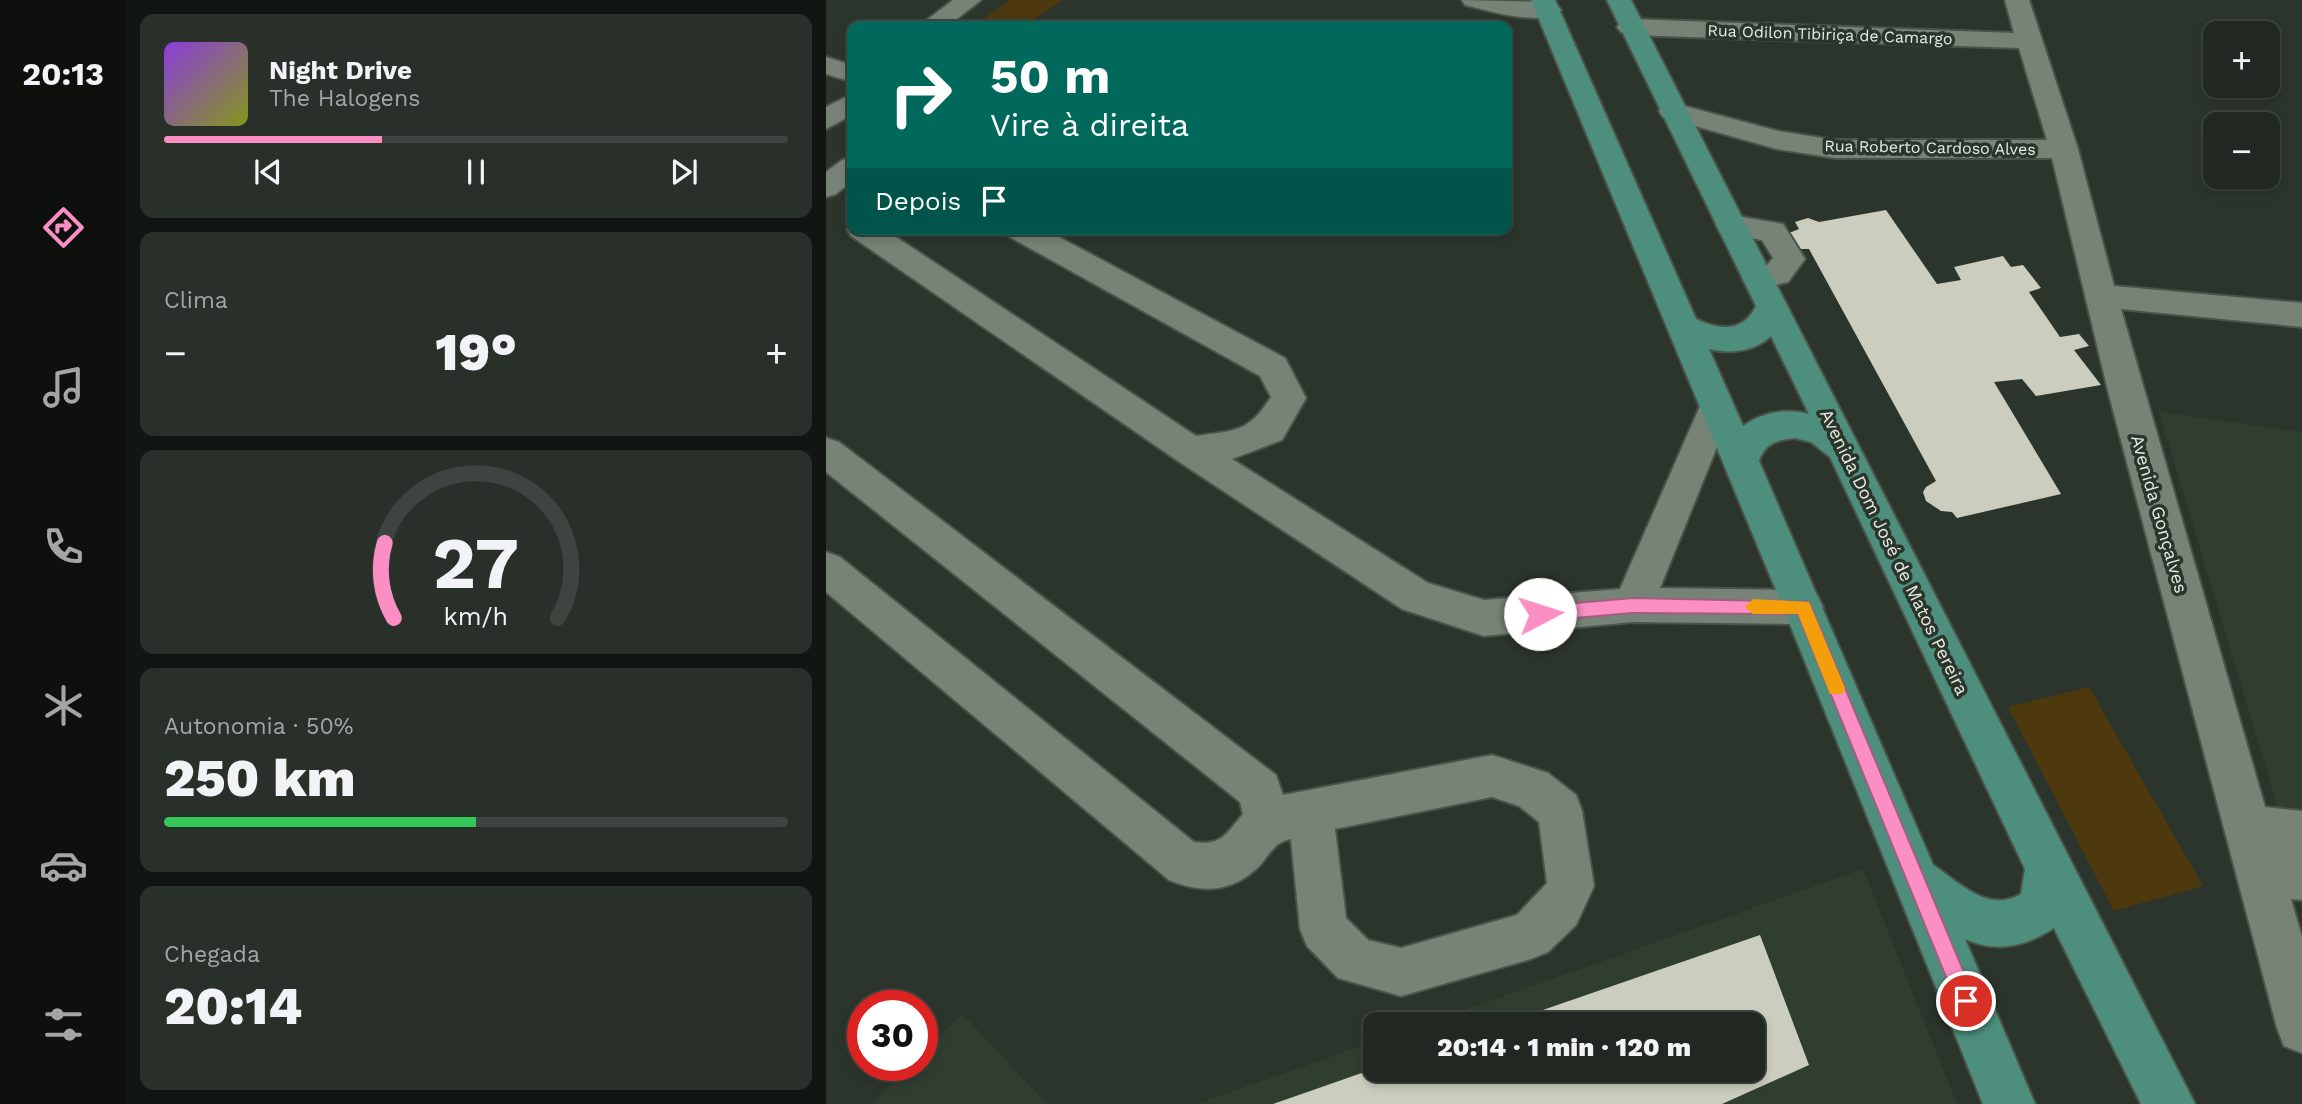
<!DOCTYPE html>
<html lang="pt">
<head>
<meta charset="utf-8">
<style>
  :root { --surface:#212821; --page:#29302a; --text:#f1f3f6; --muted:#a2a6a5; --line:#3e443f; --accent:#fb8fc4 }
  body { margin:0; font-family:"Work Sans",sans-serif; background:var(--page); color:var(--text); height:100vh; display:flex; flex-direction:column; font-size:26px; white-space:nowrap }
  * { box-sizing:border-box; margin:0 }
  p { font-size:23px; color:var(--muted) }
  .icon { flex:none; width:38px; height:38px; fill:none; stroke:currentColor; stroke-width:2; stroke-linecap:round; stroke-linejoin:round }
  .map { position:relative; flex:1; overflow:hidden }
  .side { display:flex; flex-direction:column; gap:14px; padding:14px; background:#121612; width:700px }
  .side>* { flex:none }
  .hud { position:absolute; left:21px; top:21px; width:665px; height:214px; border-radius:14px; box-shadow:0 4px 10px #0003,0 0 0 2px var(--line); background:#00695c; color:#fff; overflow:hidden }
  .tools { position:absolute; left:1377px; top:21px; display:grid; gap:14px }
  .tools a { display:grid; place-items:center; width:77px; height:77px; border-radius:14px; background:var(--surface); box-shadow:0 4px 10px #0003,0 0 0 2px var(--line); font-size:35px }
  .speed { position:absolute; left:21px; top:990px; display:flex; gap:14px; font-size:35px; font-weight:700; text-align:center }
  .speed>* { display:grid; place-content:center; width:91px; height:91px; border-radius:50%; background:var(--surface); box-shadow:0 4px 10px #0003,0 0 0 2px var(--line); line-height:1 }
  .speed .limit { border:10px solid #d22; background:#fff; color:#111 }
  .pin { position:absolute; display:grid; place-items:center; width:60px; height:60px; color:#fff; margin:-30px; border:4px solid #fff; border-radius:50%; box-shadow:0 2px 7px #0007 }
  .me { position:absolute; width:77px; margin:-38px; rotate:85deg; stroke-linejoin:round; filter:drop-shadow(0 0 5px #0008) }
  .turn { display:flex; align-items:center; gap:24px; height:147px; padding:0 28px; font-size:32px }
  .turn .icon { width:91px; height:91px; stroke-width:2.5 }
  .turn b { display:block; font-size:49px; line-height:60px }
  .then { display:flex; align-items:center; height:66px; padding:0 28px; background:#0003; gap:14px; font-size:26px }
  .big { font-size:52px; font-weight:800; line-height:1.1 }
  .side .tile { flex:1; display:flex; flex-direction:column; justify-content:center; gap:10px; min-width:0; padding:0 24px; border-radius:14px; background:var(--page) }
  .side .dial { align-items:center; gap:0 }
  .dial svg { height:182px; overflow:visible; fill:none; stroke:var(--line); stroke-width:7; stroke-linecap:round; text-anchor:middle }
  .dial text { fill:var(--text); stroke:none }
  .song { display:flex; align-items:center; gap:21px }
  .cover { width:84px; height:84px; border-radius:10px; background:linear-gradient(135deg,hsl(270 70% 55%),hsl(70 70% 35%)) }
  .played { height:7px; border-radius:4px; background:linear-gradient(90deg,var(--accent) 35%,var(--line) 35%) }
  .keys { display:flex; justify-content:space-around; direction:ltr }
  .heat { display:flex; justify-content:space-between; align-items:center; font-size:38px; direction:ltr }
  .charge { height:10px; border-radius:5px; background:linear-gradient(90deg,#34c759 50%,var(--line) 0) }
  .trip { position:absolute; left:537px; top:1012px; width:402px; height:70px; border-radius:14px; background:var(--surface); box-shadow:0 4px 10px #0003,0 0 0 2px var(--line); font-weight:800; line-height:70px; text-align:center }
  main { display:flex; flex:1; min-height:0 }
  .menu { display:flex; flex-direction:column; width:126px; justify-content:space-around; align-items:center; background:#0d100d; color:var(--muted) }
  .menu .icon { width:49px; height:49px }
  .menu .active { color:var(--accent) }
  .menu b { font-size:32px; color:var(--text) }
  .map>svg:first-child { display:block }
</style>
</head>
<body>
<main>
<nav class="menu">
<b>20:13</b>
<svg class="icon active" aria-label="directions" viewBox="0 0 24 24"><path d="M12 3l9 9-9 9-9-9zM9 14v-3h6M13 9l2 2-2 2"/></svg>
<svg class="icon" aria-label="music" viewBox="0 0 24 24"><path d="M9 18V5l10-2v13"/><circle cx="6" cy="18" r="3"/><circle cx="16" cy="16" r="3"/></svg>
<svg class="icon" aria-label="phone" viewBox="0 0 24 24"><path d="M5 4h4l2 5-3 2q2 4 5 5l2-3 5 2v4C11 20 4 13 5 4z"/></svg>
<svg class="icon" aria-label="climate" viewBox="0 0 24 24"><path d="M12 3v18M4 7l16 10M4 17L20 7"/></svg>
<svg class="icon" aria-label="car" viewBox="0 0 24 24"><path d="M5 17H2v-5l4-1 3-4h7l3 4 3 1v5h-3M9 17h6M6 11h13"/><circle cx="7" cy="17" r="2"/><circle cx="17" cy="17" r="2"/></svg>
<svg class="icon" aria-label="filters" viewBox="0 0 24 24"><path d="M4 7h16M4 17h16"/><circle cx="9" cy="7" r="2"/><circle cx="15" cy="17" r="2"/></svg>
</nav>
<section class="side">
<div class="tile">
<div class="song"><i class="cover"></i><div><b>Night Drive</b><p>The Halogens</p></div></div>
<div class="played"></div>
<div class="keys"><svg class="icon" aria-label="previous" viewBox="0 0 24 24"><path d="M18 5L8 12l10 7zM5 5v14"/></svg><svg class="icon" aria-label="pause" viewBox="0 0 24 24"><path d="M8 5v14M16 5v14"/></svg><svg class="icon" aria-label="next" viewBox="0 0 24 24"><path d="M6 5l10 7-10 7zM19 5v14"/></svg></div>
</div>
<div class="tile"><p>Clima</p>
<div class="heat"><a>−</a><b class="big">19°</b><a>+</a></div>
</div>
<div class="tile dial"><svg viewBox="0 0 100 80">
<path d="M14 69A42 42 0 1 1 86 69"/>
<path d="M14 69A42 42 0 0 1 10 36" stroke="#fb8fc4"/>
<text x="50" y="56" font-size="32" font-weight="700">27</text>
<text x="50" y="72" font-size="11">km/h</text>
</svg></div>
<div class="tile"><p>Autonomia · 50%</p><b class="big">250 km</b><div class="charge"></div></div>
<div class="tile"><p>Chegada</p><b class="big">20:14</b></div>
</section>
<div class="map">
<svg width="1476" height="1104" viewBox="0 0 1476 1104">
  <rect width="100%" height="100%" fill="#2c352c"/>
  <path fill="#303e2f" d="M 1333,412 L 1476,432 L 1476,888 Z
    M 1037,869 L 1131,1104 L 371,1104 L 549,1041 L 550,1069 L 928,1069 L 928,1024 L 599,1024 Z
    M 136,1014 L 221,1104 L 45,1104 L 83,1066 L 96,1066 L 96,1053 Z"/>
  <path fill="#4e390e" d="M 184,0 L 237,0 L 197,26 L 148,26 Z
    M 1263,687 L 1377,886 L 1288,911 L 1182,707 Z"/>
  <path fill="#cbcdbe" d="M 1060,210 L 1111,284 L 1135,280 L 1128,267 L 1177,256 L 1185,267 L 1197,265 L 1215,288 L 1203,292 L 1234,337 L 1253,334 L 1263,346 L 1248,350 L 1275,385 L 1210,396 L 1196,379 L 1168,382 L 1235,494 L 1131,518 L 1126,512 L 1115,511 L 1100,501 L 1097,492 L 1100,487 L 1110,481 L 983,249 L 968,249 L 963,233 L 973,229 L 969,222 L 982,218 L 993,222 Z
    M 934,935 L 983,1065 L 896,1104 L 447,1104 L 550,1068 L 928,1069 L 928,1024 L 679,1023 Z"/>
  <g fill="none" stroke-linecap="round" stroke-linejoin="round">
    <defs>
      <path id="minor" d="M 127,0 L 155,0 L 122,26 L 93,26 Z
        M 636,0 L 722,2 L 731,5 L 735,10 L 731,15 C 701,23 668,12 639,5 Z
        M 1179,0 L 1203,0 L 1252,149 L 1288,286 L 1476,303 L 1476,327 L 1295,309 L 1439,807 L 1476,811 L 1476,900 L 1465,899 L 1476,937 L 1476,1053 L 1458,1046 L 1451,1028 L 1283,395 L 1226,158 L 1009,158 L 951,149 L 837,117 L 833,111 L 837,105 L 847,103 L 952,131 L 1009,140 L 1221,140 L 1193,48 L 804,35 L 795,32 L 791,27 L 795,22 L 804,19 L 1188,33 Z
        M 0,57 L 26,65 L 26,82 L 0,74 Z
        M 26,94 L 26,115 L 0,129 L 0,107 Z
        M 26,158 L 26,181 L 10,194 L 0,197 L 0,172 L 16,160 Z
        M 905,215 L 957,224 L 979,259 L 962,282 L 932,289 L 921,286 L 916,278 L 921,270 L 941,265 L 947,258 L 936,240 L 894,232 L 890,225 L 894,218 Z
        M 26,221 L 26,229 L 58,229 L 370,436 C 410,430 422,433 445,397 L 434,376 L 182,236 L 178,229 L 218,229 L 459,358 L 480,398 L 456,440 L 406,459 L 602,583 L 658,600 L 794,589 L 878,397 L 890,394 L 902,397 L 907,407 L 834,588 L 977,590 L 991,595 L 997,607 L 991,619 L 977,624 L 807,622 L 658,636 L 576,609 L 352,461 L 25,236 L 21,229 Z
        M 0,438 L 13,442 L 450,775 L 457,795 L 666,755 L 722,773 L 750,795 L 756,811 L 768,886 L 750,925 L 722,952 L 705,959 L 575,996 L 512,978 L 481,946 L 474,929 L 465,839 C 446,842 443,858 429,870 C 403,893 374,893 343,880 L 0,592 L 0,552 L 14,557 L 368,842 C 396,846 400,834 417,814 L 414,802 L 0,472 ZM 666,797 L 693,806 L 713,822 L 721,883 L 691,915 L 575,948 L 542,940 L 520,918 L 509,829 Z"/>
      <path id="major" d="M 705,0 L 729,0 L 870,319 C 893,330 917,333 930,306 L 781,0 L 805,0 L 1369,1104 L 1315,1104 L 1228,928 C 1198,947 1171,953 1139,939 L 1209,1104 L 1157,1104 L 957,607 ZM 945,336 L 983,414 C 959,408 937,412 917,426 L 883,349 C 904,354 928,352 945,336 ZM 969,438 L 985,442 L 1004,457 L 1199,869 L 1195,894 C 1162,914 1133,882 1107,865 L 933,461 C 939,443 951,440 969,438 Z"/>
    </defs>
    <use href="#minor" stroke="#4b534a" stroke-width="4"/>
    <use href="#major" stroke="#4b534a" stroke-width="4"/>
    <use href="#minor" fill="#788377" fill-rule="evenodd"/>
    <use href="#major" fill="#4d8f7c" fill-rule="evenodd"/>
  </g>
  <path fill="#fb8fc4" stroke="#a35d7f" stroke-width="2" d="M 807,598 L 983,602 L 1150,1001 L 1147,1009 L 1140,1012 L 1133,1009 L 972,614 L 807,613 L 714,621 L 705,614 L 714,606 Z"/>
  <path fill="#f59e0b" d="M 927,599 L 983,602 L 1019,688 L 1017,694 L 1004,694 L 972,614 L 927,614 L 919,607 Z"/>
  <g text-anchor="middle" stroke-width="7" stroke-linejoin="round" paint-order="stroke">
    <g font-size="16" fill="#e6ece5" stroke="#2c352c">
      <text transform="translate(1004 34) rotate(2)" y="6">Rua Odilon Tibiriça de Camargo</text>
      <text transform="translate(1104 147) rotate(1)" y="6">Rua Roberto Cardoso Alves</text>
    </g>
    <g font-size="18" fill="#e6ece5" stroke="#2c352c">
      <text transform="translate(1333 514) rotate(74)" y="6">Avenida Gonçalves</text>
      <text transform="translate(1068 552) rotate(64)" y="6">Avenida Dom José de Matos Pereira</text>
    </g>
  </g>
</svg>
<div class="tools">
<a>+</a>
<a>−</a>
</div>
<div class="speed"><div class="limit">30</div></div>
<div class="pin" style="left:1140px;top:1001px;background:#d93025"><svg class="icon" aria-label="arrive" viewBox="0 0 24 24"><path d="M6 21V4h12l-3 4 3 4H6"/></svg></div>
<svg class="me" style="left:714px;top:614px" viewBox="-20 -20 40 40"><circle r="19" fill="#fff"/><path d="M0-13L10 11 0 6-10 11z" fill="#fb8fc4"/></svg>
<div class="trip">20:14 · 1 min · 120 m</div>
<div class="hud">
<div class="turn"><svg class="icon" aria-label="right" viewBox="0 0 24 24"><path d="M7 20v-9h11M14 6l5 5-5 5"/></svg><div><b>50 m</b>Vire à direita</div></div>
<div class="then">Depois<svg class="icon" aria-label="arrive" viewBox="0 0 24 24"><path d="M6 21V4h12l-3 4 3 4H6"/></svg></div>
</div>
</div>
</main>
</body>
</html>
